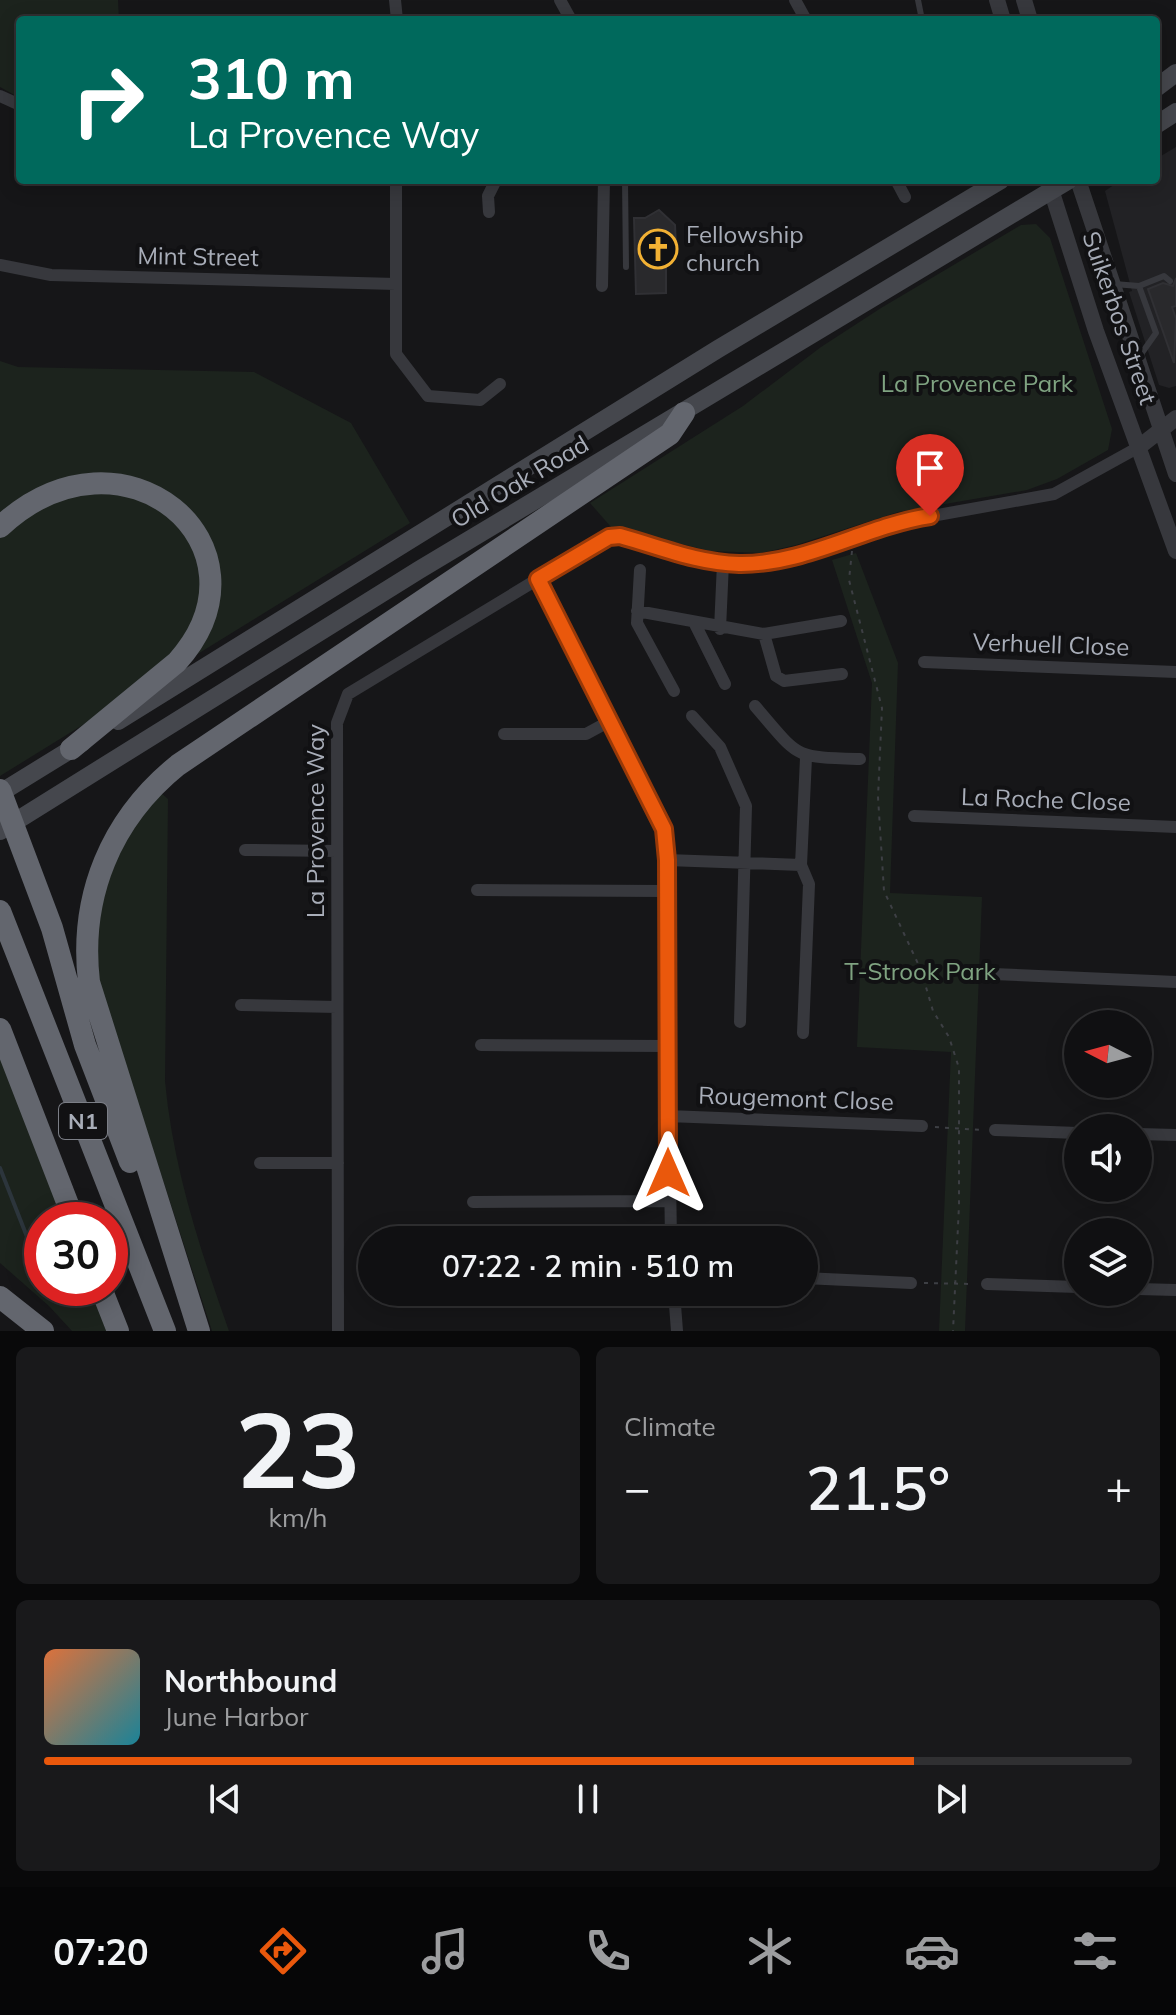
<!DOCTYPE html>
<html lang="en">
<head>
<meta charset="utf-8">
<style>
  :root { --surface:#101012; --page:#19191b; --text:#f1f3f6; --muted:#9c9d9f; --line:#303032; --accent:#ea580c }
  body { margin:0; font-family:Mulish,sans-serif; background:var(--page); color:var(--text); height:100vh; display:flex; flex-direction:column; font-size:30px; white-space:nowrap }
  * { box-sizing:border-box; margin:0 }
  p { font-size:26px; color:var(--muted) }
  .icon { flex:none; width:44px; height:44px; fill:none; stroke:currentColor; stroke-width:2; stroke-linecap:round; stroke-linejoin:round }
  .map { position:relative; height:1331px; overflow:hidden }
  .panel { display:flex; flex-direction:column; gap:16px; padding:16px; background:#09090a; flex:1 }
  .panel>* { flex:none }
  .banner { position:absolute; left:16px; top:16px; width:1144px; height:168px; border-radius:8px; box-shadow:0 4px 20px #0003,0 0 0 2px var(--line); background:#00695c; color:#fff; overflow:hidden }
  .needle { width:52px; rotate:276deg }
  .buttons { position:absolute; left:1064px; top:1010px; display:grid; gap:16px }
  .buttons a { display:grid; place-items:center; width:88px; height:88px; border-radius:50%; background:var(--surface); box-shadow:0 4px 20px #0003,0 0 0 2px var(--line); font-size:40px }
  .speed { position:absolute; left:24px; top:1202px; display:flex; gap:16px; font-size:40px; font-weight:700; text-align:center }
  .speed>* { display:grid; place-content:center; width:104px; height:104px; border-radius:50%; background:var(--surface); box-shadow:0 4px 20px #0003,0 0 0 2px var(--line); line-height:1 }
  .speed .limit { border:12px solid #d22; background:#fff; color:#111 }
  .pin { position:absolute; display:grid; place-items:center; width:68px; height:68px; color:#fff; margin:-82px -34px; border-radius:50% 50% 50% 0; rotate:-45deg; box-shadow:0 0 8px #0007 }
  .pin .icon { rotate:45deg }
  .me { position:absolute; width:88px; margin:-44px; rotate:0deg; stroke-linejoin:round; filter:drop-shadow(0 0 6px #0008) }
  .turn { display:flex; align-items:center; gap:28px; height:168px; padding:0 40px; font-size:36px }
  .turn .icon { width:104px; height:104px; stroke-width:2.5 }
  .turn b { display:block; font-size:56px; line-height:68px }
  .big { font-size:60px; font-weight:600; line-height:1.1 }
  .panel .tile { flex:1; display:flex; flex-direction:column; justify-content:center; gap:12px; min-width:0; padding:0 28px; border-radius:12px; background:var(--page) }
  .panel .dial { align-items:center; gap:0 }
  .dial b { font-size:104px; line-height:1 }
  .song { display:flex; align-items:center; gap:24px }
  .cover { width:96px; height:96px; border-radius:12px; background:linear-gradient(135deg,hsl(20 70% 55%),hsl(190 70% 35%)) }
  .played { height:8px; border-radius:4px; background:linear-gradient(90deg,var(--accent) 80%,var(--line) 80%) }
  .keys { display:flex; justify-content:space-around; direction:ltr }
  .heat { display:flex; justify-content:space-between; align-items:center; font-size:44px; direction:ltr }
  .panel .tiles { flex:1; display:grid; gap:16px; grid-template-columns:1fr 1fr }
  .tile:last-child { grid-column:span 2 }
  .trip { position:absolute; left:358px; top:1226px; width:460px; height:80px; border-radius:40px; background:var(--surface); box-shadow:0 4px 20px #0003,0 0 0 2px var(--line); font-weight:600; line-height:80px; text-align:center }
  .dock { display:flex; height:128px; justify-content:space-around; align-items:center; background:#060607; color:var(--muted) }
  .dock .icon { width:56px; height:56px }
  .dock .current { color:var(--accent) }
  .dock b { font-size:36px; color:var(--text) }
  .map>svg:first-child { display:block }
</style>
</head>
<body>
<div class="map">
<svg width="1176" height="1331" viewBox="0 0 1176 1331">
  <rect width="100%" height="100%" fill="#161618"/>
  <path fill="#222225" d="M 1176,147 L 1176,386 L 1169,388 L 1159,385 L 1129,292 L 1132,291 L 1105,191 L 1121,180 L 1156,180 L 1156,159 Z"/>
  <path fill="#1c231d" d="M 0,0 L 118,0 L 119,20 L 20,20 L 20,98 L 0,87 Z
    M 1036,224 L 1050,238 L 1112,429 L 1108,450 L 1057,479 L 1027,490 L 898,512 L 796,545 L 761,553 L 710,551 L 611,527 L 590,503 L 743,406 L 821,347 L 881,308 L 1021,225 Z
    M 0,361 L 18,367 L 254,372 L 351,423 L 410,523 L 0,776 Z
    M 856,553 L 898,663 L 890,893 L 982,897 L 965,1331 L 939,1331 L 951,1052 L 857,1047 L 872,683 L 832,560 Z
    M 160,792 L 168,799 L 165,1081 C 173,1168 200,1249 229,1331 L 212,1331 L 97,977 L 98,911 L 123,841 Z
    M 0,1055 L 64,1220 L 42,1220 L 42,1288 L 90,1288 L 107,1331 L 72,1331 L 49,1306 L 0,1263 Z"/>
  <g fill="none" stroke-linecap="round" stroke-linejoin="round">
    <path stroke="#2c353c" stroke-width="4" d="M 0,1168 L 42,1275"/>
  </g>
  <path fill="#29292c" stroke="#303034" stroke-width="2" d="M 659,210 L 675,225 L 676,247 L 666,257 L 666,293 L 636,294 L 634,218 L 645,218 Z
    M 1176,278 L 1176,306 L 1172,307 L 1176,319 L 1174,363 L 1148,289 L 1163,283 L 1173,286 Z"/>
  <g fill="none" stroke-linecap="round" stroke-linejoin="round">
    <path stroke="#3d3f44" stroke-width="2" stroke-dasharray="4 6" stroke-linecap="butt" d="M 852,551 L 849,580 L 882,708 L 878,797 L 884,891 L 921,970 L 933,1011 L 949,1037 L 959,1068 L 959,1205 L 953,1331
      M 935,1127 L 981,1130
      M 924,1283 L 974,1284"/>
    <path stroke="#37383d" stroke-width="6" d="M 918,0 L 922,20
      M 625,180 L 626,267
      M 1114,284 L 1139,286 L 1156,333 L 1139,357
      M 1139,286 L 1164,276 L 1170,281"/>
    <path stroke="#37383d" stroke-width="12" d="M 395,0 L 397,20
      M 560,0 L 571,20
      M 795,0 L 806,20
      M 0,96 L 20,105
      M 896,180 L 905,197
      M 489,212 L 488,196 L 496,180
      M 0,265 L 51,275 L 396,284 L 396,180
      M 396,284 L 396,354 L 428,396 L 480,400 L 500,384
      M 602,286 L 604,180
      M 640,570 L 637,623 L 674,691
      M 538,579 L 659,816 L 665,838 L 671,1240
      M 637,611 L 764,634 L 841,621
      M 695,624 L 725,684
      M 720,629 L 723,563
      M 764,634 L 776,676 L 784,681 L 842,674
      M 924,662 L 1176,672
      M 755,706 C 800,758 791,757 860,759
      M 692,716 L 720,747 L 746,806 L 740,1022
      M 504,734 L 586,734 L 610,721
      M 914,816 L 1176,827
      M 245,850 L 337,851
      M 667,860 L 801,865
      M 477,890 L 667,891
      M 993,974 L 1176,982
      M 241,1005 L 337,1007
      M 803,1033 L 809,884 L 801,865 L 806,758
      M 481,1045 L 668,1046
      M 668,1116 L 922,1126
      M 995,1130 L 1078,1133
      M 1138,1134 L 1176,1135
      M 260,1163 L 338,1163
      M 473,1202 L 668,1201
      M 804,1278 L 911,1283
      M 987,1284 L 1078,1287
      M 1138,1289 L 1176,1290
      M 674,1292 L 677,1331
      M 338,1331 L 337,723 L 348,694 L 604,539 L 620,536 L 690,558 L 723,563 L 777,561 L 893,523 L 1054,494 L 1139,447"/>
    <path stroke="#37383d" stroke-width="16" d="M 997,0 L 1003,20
      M 1024,0 L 1030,20
      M 1048,180 L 1096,331 L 1176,551
      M 1078,180 L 1176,474
      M 1139,447 L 1176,418"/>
    <path stroke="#45474d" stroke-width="18" d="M 1156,88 L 1176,73
      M 1156,125 L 1176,112
      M 118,721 L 718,349 L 1001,180
      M 0,793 L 83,742
      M 0,831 L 419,570 L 1069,180"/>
    <path stroke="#63666e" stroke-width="22" d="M 0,527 C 123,412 280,547 177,662 L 71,749
      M 0,790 L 52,928 L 85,1045 L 130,1162
      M 0,911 L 165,1331
      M 0,1029 L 74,1220
      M 101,1288 L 118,1331
      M 0,1297 L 43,1331
      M 199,1331 L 89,982 C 79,896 111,819 178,765 L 670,434 L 684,413"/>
  </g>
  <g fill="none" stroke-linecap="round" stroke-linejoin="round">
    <defs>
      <path id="route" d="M 668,1173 L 667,860 L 664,829 L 538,579 L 609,537 L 620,536 C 660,547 697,563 739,564 C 805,565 865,526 930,516"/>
    </defs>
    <use href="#route" stroke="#983908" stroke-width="20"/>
    <use href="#route" stroke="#ea580c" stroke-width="14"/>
  </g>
  <defs>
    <symbol id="church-ring" viewBox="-11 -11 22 22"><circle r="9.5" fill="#111113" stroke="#f2b134" stroke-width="1.5"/><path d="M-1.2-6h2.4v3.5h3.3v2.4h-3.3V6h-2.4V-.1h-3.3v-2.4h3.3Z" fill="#f2b134"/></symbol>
  </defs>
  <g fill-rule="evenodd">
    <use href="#church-ring" x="636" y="227" width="44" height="44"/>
  </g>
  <g text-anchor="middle" stroke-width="8" stroke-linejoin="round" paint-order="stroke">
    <rect fill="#111113" stroke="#7b7e86" stroke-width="2" x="59" y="1103" width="48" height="36" rx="6"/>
    <g font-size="22" font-weight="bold" fill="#a8adb8">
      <text x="83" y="1129">N1</text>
    </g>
    <g font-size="24" fill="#a8adb8" stroke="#111113" text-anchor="start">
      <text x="686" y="243">Fellowship<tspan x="686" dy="28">church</tspan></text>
    </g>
    <g font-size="24" fill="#a8adb8" stroke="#111113">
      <text transform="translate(198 257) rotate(1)" y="8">Mint Street</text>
      <text transform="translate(1119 318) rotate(71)" y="8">Suikerbos Street</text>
      <text transform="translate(520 482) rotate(-31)" y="8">Old Oak Road</text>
      <text transform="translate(1051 645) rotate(2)" y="8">Verhuell Close</text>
      <text transform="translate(1046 800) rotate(2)" y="8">La Roche Close</text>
      <text transform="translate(316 821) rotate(-90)" y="8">La Provence Way</text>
      <text transform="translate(796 1099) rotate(2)" y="8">Rougemont Close</text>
    </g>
    <g font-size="24" fill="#7fa381" stroke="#111113">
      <text x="977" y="392">La Provence Park</text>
      <text x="920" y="980">T-Strook Park</text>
    </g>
  </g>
</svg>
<div class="buttons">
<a><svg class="needle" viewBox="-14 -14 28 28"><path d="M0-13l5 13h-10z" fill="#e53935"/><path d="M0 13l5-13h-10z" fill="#9c9d9f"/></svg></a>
<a><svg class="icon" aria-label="sound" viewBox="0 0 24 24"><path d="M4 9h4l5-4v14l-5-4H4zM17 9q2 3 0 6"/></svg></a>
<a><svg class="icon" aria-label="layers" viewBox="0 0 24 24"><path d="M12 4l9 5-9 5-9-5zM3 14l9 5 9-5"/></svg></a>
</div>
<div class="speed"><div class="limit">30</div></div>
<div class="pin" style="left:930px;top:516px;background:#d93025"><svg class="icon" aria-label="arrive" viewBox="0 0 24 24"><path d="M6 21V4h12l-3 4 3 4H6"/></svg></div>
<svg class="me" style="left:668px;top:1173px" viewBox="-20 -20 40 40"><path d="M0-17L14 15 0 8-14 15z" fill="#ea580c" stroke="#fff" stroke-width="4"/></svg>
<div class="trip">07:22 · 2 min · 510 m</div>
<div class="banner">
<div class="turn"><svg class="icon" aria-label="right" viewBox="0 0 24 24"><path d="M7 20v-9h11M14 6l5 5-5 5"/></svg><div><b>310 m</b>La Provence Way</div></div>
</div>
</div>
<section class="panel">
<div class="tiles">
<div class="tile dial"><b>23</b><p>km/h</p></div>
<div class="tile"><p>Climate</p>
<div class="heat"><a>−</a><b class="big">21.5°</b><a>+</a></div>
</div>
<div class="tile">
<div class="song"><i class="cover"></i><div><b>Northbound</b><p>June Harbor</p></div></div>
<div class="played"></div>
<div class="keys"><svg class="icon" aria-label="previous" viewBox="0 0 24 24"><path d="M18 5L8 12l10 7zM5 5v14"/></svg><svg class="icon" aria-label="pause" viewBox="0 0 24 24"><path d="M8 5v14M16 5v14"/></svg><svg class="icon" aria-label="next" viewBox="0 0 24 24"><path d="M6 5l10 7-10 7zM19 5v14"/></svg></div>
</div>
</div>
</section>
<nav class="dock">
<b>07:20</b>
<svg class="icon current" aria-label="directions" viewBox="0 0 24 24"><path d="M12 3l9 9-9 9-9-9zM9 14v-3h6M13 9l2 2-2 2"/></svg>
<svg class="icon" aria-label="music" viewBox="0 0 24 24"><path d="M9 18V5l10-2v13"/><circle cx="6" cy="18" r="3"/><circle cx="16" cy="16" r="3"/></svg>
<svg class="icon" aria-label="phone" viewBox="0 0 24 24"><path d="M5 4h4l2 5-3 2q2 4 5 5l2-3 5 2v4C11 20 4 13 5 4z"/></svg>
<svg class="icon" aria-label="climate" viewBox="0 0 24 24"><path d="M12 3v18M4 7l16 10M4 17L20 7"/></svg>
<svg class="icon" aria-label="car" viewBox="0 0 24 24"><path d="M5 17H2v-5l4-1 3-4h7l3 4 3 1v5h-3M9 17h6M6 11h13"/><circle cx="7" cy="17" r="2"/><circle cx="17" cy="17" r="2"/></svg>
<svg class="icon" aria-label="filters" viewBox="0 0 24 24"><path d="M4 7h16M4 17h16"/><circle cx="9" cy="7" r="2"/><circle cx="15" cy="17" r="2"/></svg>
</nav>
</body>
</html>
